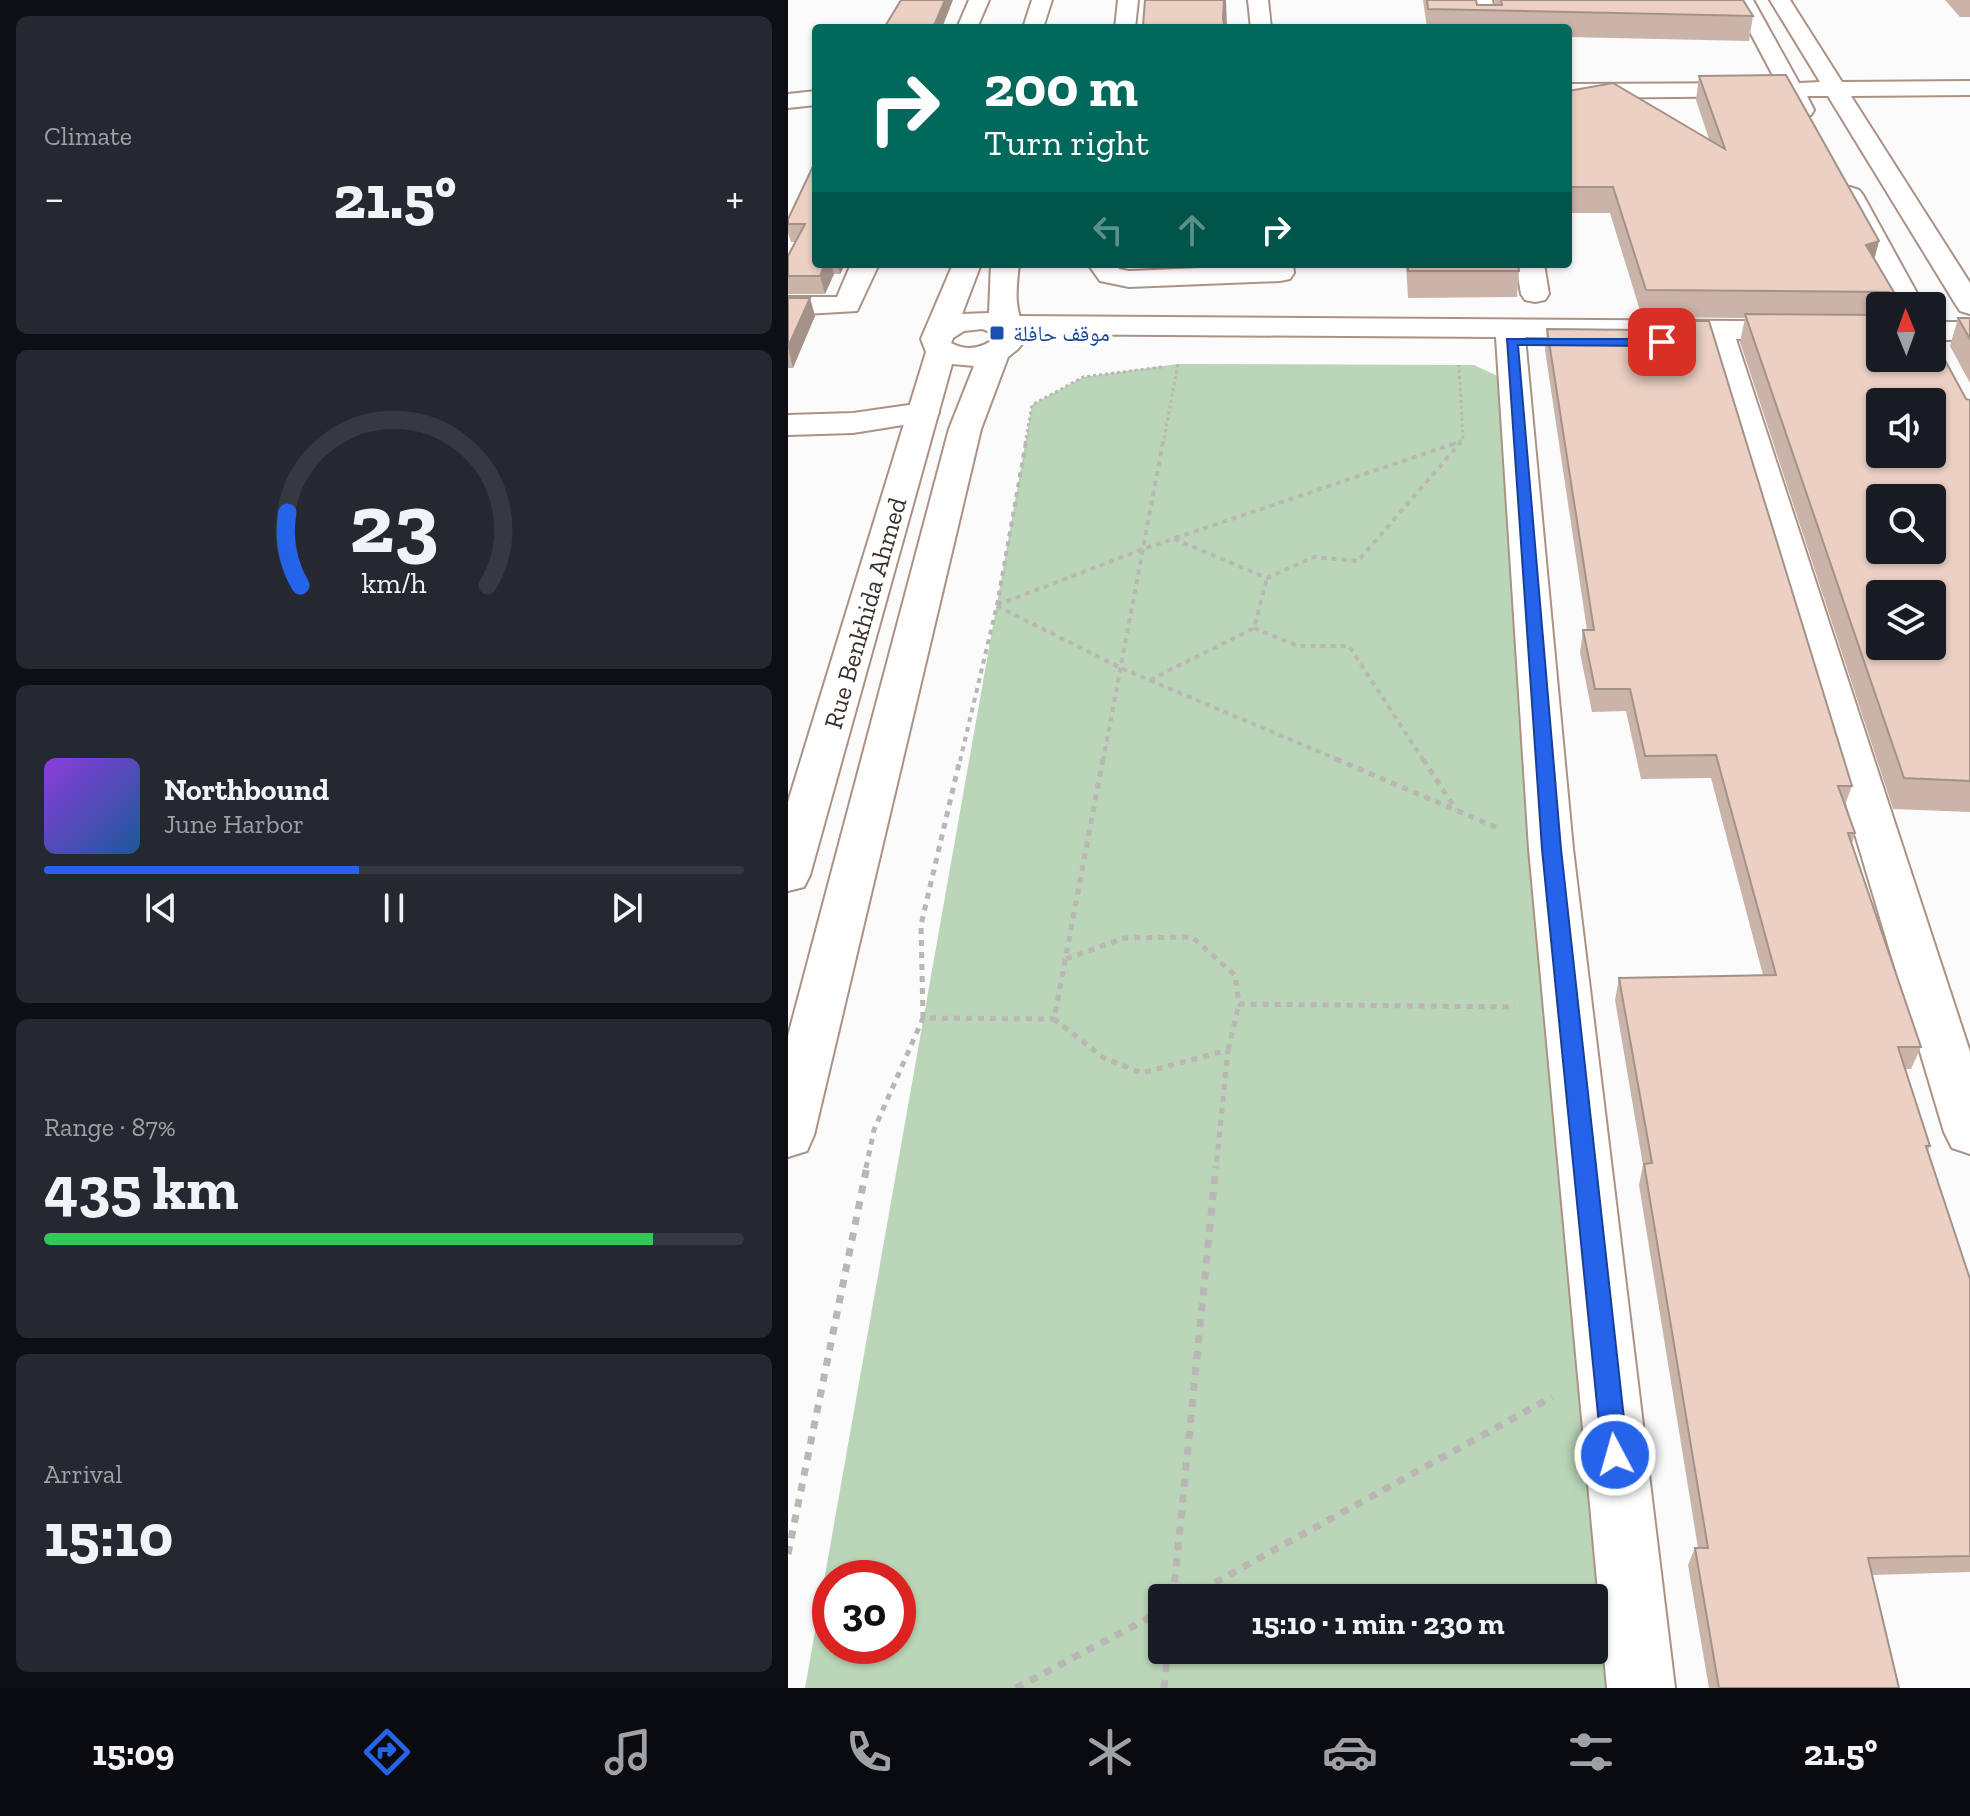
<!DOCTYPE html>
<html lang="en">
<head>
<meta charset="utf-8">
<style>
  :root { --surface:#171b24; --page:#242831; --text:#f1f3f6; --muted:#9ea1a6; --line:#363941; --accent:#2563eb }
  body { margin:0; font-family:"Zilla Slab","Noto Naskh Arabic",serif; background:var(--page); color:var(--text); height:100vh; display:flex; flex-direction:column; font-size:30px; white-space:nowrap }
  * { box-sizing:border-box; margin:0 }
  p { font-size:26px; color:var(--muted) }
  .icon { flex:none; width:44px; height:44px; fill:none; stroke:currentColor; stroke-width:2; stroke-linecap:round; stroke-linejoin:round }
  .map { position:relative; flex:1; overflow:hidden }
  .details { display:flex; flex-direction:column; gap:16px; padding:16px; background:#0d0f14; width:788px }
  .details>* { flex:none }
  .hud { position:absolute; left:24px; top:24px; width:760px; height:244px; border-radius:8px; box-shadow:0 2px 6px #0004; background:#00695c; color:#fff; overflow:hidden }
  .needle { width:52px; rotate:359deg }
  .buttons { position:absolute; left:1078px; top:292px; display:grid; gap:16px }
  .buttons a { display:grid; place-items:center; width:80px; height:80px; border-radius:8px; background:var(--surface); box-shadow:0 2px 6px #0004; font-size:40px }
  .speed { position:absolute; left:24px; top:1560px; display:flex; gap:16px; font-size:40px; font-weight:700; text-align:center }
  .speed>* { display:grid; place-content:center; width:104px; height:104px; border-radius:50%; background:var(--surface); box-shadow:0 2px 6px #0004; line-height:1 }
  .speed .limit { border:12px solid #d22; background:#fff; color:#111 }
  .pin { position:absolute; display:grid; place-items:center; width:68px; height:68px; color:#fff; margin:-34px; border-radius:16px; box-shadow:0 4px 12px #0006 }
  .me { position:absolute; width:88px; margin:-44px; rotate:354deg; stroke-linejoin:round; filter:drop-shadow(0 0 6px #0008) }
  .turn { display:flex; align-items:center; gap:28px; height:168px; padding:0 40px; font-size:36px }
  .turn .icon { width:104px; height:104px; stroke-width:2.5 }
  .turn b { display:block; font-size:56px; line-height:68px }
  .lanes { display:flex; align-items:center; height:76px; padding:0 40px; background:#0003; justify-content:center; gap:40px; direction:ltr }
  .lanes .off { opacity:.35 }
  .big { font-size:60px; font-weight:700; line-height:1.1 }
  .details .tile { flex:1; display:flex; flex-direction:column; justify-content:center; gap:12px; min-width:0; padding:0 28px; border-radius:12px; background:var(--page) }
  .details .dial { align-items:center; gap:0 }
  .dial svg { height:208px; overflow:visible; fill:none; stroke:var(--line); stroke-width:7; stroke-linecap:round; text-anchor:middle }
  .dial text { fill:var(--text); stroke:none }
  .song { display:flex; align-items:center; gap:24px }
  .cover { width:96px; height:96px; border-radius:12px; background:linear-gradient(135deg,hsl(270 70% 55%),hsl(210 70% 35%)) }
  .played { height:8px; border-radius:4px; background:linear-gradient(90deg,var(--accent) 45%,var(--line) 45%) }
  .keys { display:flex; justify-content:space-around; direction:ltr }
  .heat { display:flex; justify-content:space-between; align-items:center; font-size:44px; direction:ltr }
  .charge { height:12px; border-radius:6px; background:linear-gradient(90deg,#34c759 87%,var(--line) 0) }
  .trip { position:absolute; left:360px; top:1584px; width:460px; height:80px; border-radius:8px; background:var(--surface); box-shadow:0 2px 6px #0004; font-weight:700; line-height:80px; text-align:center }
  .dock { display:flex; height:128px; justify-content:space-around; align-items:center; background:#090b0e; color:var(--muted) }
  .dock .icon { width:56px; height:56px }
  .dock .active { color:var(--accent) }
  .dock b { font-size:36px; color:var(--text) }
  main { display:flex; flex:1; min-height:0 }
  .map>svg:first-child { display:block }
</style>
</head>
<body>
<main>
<section class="details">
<div class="tile"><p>Climate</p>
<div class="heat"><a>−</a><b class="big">21.5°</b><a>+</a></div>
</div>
<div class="tile dial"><svg viewBox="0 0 100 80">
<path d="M14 69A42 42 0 1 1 86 69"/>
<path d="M14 69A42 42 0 0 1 9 41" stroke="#2563eb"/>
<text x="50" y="56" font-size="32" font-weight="700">23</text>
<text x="50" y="72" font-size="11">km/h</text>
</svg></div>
<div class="tile">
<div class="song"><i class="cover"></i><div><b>Northbound</b><p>June Harbor</p></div></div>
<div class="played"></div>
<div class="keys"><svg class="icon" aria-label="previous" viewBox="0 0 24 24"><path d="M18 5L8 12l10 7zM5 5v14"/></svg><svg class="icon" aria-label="pause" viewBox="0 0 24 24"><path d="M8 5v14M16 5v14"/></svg><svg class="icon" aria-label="next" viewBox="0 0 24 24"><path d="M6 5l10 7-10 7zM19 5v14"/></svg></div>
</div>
<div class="tile"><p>Range · 87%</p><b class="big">435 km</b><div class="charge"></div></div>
<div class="tile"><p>Arrival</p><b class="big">15:10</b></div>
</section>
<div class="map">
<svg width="1182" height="1688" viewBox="0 0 1182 1688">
  <rect width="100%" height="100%" fill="#fbfbfb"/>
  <path fill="#bad5b7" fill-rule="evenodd" d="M 390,364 L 686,365 L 712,377 L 845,1688 L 17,1688 L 244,405 L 295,377 ZM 42,1578 L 110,1578 L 110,1646 L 42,1646 ZM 374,1598 L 806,1598 L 806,1650 L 374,1650 Z"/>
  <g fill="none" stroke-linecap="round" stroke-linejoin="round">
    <defs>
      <path id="minor" d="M 181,0 L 201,0 L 189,28 L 169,28 Z
        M 330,0 L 350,0 L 347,28 L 327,28 Z
        M 460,0 L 480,0 L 483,28 L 463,28 Z
        M 684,0 L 704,0 L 710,28 L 690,28 Z
        M 945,0 L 965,0 L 1011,83 L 1032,82 L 982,0 L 1002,0 L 1054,82 L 1182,81 L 1182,95 L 1063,96 L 1182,283 L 1182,314 L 1172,311 L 1168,305 L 1040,96 L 1019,96 L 1026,110 L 1023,115 L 1007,115 L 996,96 L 780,98 L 780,84 L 989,83 Z
        M 28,91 L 28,105 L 0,108 L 0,94 Z
        M 1062,187 L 1071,190 L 1075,195 L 1136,306 L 1108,306 L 1049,195 L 1053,190 Z
        M 63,264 L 91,264 L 69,311 L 0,315 L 0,297 L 49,297 Z
        M 300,264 L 328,264 L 331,269 L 341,271 L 505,264 L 506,273 L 502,279 L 492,281 L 341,287 L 312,281 Z
        M 728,264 L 756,264 L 761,294 L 757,300 L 747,302 L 737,300 L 733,294 Z
        M 219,316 L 1092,322 L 1092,340 L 948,339 L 1182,1052 L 1182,1154 L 1164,1148 L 1156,1132 L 920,342 L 923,339 L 737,337 L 785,849 L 887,1688 L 819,1688 L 741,849 L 708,337 L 219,334 L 209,331 L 204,325 L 209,319 Z
        M 1144,322 L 1182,322 L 1182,340 L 1144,340 Z
        M 135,403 L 146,406 L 151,413 L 146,420 L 65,433 L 0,435 L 0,415 L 65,413 Z"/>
      <path id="major" d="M 244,0 L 264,0 L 255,28 L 235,28 Z
        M 165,264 L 193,264 L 174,314 L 201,313 L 203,264 L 231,264 C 228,290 225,313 241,335 L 230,349 L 220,357 L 193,429 L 26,1135 L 19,1151 L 0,1157 L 0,1036 L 161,429 L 186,366 L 164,364 L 22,875 L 16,887 L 0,891 L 0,802 L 138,352 L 133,339 ZM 194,329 L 211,335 C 197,347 181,353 163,343 L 165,338 L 176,331 Z"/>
    </defs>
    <use href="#minor" stroke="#aa9285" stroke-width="4"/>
    <use href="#major" stroke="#aa9285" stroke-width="4"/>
    <path stroke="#bab6b4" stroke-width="3" stroke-dasharray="3 3" stroke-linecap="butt" d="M 237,444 L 244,405 L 295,377 L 374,367
      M 375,444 L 390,364
      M 665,444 L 675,440 L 671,365"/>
    <path stroke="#bab6b4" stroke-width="4" stroke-dasharray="5 5" stroke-linecap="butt" d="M 386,539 L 479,578 L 526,557 L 570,561 L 673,442
      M 209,605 L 355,549 L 671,442
      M 209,606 L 333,668 L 553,761
      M 466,628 L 510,646 L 561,646 L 636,761
      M 362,680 L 466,628 L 479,578
      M 172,761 L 209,605 L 238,442
      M 315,761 L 375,442"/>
    <path stroke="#bab6b4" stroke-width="5" stroke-dasharray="6 6" stroke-linecap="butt" d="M 315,759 L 266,1019 L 316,1058 L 354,1073 L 440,1050 L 428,1168
      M 548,759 L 712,829
      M 635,759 L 668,810
      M 278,959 L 336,938 L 404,937 L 447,975 L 451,1004 L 727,1007
      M 135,1018 L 133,925 L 172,759
      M 440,1050 L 451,1004
      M 78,1168 L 86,1130 L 135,1018 L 266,1019"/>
    <path stroke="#bab6b4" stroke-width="7" stroke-dasharray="8 8" stroke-linecap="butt" d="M 0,1554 L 79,1166
      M 385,1598 L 428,1166
      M 399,1598 L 764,1397
      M 228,1688 L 374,1611
      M 376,1688 L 380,1650"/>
    <use href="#minor" fill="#fff" fill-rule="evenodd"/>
    <use href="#major" fill="#fff" fill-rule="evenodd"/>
  </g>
  <path fill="#cab3a8" d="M 635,0 L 688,0 L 689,5 L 707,5 L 706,0 L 955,0 L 965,16 L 961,41 L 780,37 L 780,28 L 639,28 Z
    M 1157,0 L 1182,0 L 1182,17 L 1172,17 Z
    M 911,76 L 1091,241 L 1086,259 L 1114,306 L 1092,306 L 1092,358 L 1144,358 L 1144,317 L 1149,327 L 1146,339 L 1178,399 L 1182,400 L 1182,812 L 1105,809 L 952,342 L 957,318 L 854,317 L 822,213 L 780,213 L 780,91 L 921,139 L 908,100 Z
    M 28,160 L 28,264 L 57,264 L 52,274 L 46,274 L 37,294 L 0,294 L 0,256 L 7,242 L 3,242 L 0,233 L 0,219 Z
    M 618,264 L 730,264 L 731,271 L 729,297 L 620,298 Z
    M 0,298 L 22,298 L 27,316 L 5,368 L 0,368 Z
    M 1170,318 L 1182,318 L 1182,383 L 1162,346 Z
    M 864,321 L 1064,786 L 1057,805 L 1067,833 L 1064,844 L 1133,1047 L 1123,1069 L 1117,1069 L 1142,1146 L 1140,1150 L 1182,1279 L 1182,1572 L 1084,1575 L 1111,1688 L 921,1688 L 900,1565 L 907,1548 L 910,1548 L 851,1185 L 855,1165 L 827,1000 L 831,978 L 975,975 L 923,778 L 853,779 L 838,711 L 804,712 L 792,653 L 795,630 L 799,630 L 757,350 L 759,329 L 855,330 L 856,326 L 864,326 Z"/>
  <path fill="#a49288" d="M 157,0 L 165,0 L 154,28 L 145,28 Z
    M 436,0 L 438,0 L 439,28 L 436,28 Z
    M 1091,241 L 1084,268 L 1078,245 Z
    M 37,264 L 43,264 L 46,274 L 37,294 L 32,276 Z
    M 50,264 L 57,264 L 52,274 Z
    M 22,298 L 27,316 L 5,368 L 0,347 Z"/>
  <path fill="#ebd0c3" stroke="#a49288" stroke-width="2" fill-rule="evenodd" d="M 113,0 L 157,0 L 145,28 L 96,28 Z
    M 357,0 L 436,0 L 435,19 L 437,28 L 358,28 L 358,26 L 355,26 Z
    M 639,0 L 688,0 L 689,5 L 714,5 L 713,0 L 955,0 L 965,16 L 640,9 Z
    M 998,75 L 1091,241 L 1078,245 L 1114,306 L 1102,306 L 1101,292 L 858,290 L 825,187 L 781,187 L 780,181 L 780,91 L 825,83 L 937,149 L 911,76 Z
    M 28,160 L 28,264 L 37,264 L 32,276 L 0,276 L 0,256 L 17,224 L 0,224 L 0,219 Z
    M 620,264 L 730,264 L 731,271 L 620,271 Z
    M 0,298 L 22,298 L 0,347 Z
    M 957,314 L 1092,315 L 1092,358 L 1144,358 L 1144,336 L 1178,399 L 1182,400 L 1182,781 L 1116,778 ZM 1092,402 L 1144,402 L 1144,454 L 1092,454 ZM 1092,498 L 1144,498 L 1144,550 L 1092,550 ZM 1092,594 L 1144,594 L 1144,646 L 1092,646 Z
    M 1144,317 L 1149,318 L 1149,327 L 1144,327 Z
    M 1170,318 L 1182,318 L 1182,339 Z
    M 864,321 L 921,321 L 1064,786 L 1050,786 L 1067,833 L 1060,833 L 1133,1047 L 1110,1047 L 1142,1146 L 1138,1146 L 1182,1279 L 1182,1556 L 1080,1558 L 1111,1688 L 931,1688 L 907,1548 L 920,1548 L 856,1164 L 864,1163 L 831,978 L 988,975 L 928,755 L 857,756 L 842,689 L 807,689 L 795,630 L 806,630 L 759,329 L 856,330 L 856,326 L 866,326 Z"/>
  <path fill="#2563eb" stroke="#184099" stroke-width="2" d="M 719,339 L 874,339 L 880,342 L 874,346 L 730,345 L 773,849 L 840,1455 L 836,1464 L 827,1467 L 818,1464 L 814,1455 L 754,849 Z"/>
  <rect fill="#1a4fb4" stroke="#fff" stroke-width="3" x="201" y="325" width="16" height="16" rx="4"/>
  <g text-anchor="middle" stroke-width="8" stroke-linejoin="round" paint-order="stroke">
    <g font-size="22" fill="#164399" stroke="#fff" text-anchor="start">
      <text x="225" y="341">موقف حافلة</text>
    </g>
    <g font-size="26" fill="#3a302a" stroke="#fff">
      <text transform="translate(77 613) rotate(-74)" y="9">Rue Benkhida Ahmed</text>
    </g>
  </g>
</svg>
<div class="buttons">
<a><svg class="needle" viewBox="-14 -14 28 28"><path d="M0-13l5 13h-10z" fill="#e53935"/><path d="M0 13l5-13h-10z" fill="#9ea1a6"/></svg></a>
<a><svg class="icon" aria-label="sound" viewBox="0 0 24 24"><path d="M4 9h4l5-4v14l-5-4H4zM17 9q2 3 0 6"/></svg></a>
<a><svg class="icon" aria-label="search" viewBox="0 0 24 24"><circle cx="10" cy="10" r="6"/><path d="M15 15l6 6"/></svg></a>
<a><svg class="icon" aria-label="layers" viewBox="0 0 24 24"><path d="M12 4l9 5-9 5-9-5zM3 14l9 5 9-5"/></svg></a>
</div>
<div class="speed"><div class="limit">30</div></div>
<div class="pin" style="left:874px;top:342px;background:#d93025"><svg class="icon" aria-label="arrive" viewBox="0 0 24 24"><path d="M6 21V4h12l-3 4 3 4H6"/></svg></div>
<svg class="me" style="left:827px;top:1455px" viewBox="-20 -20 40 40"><circle r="17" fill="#2563eb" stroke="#fff" stroke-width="3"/><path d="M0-11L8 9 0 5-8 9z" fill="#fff"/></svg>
<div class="trip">15:10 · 1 min · 230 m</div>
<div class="hud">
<div class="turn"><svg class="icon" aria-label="right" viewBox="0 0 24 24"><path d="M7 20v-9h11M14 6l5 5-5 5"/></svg><div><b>200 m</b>Turn right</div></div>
<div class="lanes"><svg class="icon off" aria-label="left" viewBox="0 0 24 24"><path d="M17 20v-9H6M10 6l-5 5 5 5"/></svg><svg class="icon off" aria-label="ahead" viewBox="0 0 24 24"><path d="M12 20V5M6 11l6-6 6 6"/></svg><svg class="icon" aria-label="right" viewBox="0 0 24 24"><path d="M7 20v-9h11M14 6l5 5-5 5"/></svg></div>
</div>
</div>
</main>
<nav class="dock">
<b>15:09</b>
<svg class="icon active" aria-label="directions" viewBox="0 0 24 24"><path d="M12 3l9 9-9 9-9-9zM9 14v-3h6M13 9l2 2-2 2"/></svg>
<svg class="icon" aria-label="music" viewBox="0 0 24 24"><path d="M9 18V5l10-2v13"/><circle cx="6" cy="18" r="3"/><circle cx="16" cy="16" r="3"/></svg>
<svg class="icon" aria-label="phone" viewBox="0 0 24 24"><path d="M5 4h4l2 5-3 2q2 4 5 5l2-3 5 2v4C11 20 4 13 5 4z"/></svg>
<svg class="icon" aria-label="climate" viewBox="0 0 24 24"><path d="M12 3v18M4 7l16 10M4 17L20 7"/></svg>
<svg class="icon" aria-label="car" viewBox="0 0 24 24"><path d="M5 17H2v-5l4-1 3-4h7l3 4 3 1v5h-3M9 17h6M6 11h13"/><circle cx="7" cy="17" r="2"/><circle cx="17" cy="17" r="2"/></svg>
<svg class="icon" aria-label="filters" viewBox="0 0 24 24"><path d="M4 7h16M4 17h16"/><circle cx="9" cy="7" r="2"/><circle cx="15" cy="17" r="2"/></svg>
<b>21.5°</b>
</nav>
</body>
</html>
